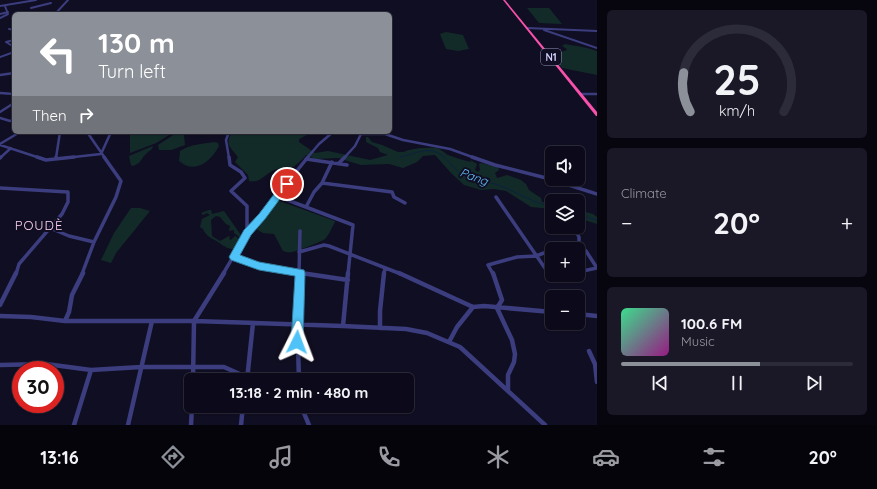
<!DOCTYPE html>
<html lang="en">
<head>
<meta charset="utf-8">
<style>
  :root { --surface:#0c0a1a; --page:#1a1827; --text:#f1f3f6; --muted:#9a9aa2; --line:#2c2b39; --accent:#8c9099 }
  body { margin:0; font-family:Quicksand,sans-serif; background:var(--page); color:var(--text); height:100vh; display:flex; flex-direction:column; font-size:15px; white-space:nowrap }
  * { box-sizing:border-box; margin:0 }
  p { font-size:13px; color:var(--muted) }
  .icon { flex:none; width:22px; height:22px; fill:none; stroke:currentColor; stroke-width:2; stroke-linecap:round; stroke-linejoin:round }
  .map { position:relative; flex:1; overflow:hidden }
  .side { display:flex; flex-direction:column; gap:10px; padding:10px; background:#07060e; width:280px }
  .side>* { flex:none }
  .hud { position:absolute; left:12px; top:12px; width:380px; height:122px; border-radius:6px; box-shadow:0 1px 3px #0004,0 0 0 1px var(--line); background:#8c9099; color:#fff; overflow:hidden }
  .controls { position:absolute; left:545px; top:146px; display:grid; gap:8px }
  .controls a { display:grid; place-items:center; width:40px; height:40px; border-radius:6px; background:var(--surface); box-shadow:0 1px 3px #0004,0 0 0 1px var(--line); font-size:20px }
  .speed { position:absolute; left:12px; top:361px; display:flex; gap:8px; font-size:20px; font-weight:700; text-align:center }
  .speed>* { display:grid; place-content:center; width:52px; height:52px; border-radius:50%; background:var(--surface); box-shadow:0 1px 3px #0004,0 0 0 1px var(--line); line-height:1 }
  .speed .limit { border:6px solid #d22; background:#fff; color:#111 }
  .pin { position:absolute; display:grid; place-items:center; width:34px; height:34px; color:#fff; margin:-17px; border:2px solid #fff; border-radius:50%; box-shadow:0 1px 4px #0007 }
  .me { position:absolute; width:44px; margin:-22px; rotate:3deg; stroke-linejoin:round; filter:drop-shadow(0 0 3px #0008) }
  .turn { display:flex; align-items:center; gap:14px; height:84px; padding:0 20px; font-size:18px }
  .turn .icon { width:52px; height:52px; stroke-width:2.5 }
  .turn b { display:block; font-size:28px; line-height:34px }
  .then { display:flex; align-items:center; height:38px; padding:0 20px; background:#0003; gap:8px; font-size:15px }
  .big { font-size:30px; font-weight:700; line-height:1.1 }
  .side .card { flex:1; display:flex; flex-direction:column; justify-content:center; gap:6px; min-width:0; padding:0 14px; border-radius:6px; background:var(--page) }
  .side .dial { align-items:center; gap:0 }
  .dial svg { height:104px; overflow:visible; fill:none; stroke:var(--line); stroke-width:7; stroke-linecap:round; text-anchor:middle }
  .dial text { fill:var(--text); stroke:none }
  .song { display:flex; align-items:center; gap:12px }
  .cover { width:48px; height:48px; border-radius:6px; background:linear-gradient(135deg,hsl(150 70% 55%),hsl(310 70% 35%)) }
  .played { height:4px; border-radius:2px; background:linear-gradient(90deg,var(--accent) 60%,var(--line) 60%) }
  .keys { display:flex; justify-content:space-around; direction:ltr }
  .heat { display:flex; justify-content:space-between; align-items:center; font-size:22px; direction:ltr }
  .trip { position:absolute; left:184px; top:373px; width:230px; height:40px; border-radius:6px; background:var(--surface); box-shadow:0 1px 3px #0004,0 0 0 1px var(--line); font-weight:700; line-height:40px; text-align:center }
  .tabs { display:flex; height:64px; justify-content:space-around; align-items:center; background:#05040a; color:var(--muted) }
  .tabs .icon { width:28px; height:28px }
  .tabs .selected { color:var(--accent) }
  .tabs b { font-size:18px; color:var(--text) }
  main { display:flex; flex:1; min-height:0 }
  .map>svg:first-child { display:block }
</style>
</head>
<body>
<main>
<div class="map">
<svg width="597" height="425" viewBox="0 0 597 425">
  <rect width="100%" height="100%" fill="#100e22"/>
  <path fill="#122b29" d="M 527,8 L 549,8 L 562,24 L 539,23 Z
    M 446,32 L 463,35 L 469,49 L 458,51 L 446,49 L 440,34 Z
    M 565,44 C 576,46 586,47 597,51 L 597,75 L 562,68 L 549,53 L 556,52 L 553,49 L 559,52 L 565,51 L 567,49 L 562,46 Z
    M 130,132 L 174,132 L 156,143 L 130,153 Z
    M 178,132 L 184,135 L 185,145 L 171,150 L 159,150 L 158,145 Z
    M 232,132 L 259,132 L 269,134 L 275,132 L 300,132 L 307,135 L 299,139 L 299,142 L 315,153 L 328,151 L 370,160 L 388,155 L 380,152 L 378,148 L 366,142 L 366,137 L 368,137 L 372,142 L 382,145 L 398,152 L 404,152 C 408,148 431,147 437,148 C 441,149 445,153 448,155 C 453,157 466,161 471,162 L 470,160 L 477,164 L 475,170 L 478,172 L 480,170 L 479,164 L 481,163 L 498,167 L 499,170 L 495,173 L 497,178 L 507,175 L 521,180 L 526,184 L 529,190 L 541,198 L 542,202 L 552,204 L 552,209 L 531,207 L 506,191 L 494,189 L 481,190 L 464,185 L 451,173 L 435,155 L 423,156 L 417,162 L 403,168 L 389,164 L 361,165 L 338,158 L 315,159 L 306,155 C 302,160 296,166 289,169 C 285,170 281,168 277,169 C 266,172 261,184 249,181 L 248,175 L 235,162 L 238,157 C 231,147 224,145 232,132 Z
    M 214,142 L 218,143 L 219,146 C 211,161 195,175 179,161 L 180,151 C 191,144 202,144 214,142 Z
    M 153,146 C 152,151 149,150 146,154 C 140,159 143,162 133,166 L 131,165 L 129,156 Z
    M 277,200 L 335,221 L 335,222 C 332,227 329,235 325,239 C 323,241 295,252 292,252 C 289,253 286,252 283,251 L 274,234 L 263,233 L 256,229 L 258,224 Z
    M 131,208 L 140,208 L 150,211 L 116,253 L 111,263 L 101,260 L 114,233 Z
    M 209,210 L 211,210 L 212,214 L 224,211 L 243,238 L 242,239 L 234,233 L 234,230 L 229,231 L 230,226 L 226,224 L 220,217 L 216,216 L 211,220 L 212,236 L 220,241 L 229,236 L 230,237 L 229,239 L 231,240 L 235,236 L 241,240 C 235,254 228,249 218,242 C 211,238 206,236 203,229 L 200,227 L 202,219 L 210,215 L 207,213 L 203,215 L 201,213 Z
    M 578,210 L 593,214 L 597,217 L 597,224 L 578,218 Z"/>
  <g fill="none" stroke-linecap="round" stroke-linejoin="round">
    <path stroke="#0b213e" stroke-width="1" d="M 400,157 C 411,155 422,149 433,151 C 446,154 452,169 463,175 C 474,181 487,181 498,185 C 517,192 533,203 552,207
      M 578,215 L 597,220"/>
    <path stroke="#3b3d7f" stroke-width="2" d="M 0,6 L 36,0
      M 31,8 L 51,3
      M 0,14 L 8,12
      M 55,14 L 68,0
      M 0,18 L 8,14 L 5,6
      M 527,28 L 597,31
      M 9,29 L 14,30
      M 544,30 L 597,48
      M 6,42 L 14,47
      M 6,42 L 14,40
      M 0,57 L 14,52"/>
    <path stroke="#3b3d7f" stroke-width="2.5" d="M 0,75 L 14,73
      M 0,93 L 14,94
      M 580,94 L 597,94
      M 0,112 L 14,103
      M 0,118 L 10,121 L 14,119
      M 87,132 L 105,158
      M 213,132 L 229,133
      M 355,132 L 361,134 L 385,134 L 403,140 L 450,149 L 475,158
      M 0,144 L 20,132
      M 0,145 L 40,158
      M 0,158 L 11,148
      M 56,158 L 60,132
      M 65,158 L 101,154 L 111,132
      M 229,158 L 226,140 L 229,132
      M 307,158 L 319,144 L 333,132
      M 344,158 L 355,146 L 361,134"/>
    <path stroke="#3b3d7f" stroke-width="3.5" d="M 37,157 L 46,160 L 74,157
      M 229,157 L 230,165 L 241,172 L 245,178 L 231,191 L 247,206 L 247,233
      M 472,157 L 495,165 L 550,179 L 597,194
      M 0,158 L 1,157
      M 56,159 L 56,157
      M 306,159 L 347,165
      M 339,163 L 345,157
      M 322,183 L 392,192 L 394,197 L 405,203
      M 0,188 L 68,192 L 68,202 L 62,214 L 19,264 L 16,274
      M 277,196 L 353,225 L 348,274
      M 496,197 L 549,274
      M 306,207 L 314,192 L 322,183 L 332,162
      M 50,228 L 69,236 L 94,242
      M 575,230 L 579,237 L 579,246
      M 579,246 L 586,251 L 597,268
      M 562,249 L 579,246
      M 299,252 L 324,245 L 329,246 L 401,274
      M 234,257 L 259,266 L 308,274
      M 578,272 L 597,268
      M 82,274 L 94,242 L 116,197 L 121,181 L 104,157
      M 223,274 L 247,233 L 262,217 L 271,203 L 308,157
      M 299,274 L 300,231
      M 384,274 L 385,268
      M 493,274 L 488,265 L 517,257 L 536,256 L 552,250"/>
    <path stroke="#3b3d7f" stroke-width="4.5" d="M 301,273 L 348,280
      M 399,273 L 473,307 L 484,306 L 552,312
      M 493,273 L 502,300 L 497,308 L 512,340 L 515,354 L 514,362 L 508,375 L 508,390
      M 548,273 L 552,276 L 566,275
      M 0,305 L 16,273
      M 578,314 L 597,316
      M 0,316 L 31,317 L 65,321 L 194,321 L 343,326 L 406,329 L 427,333 L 460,347 L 545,425
      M 65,321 L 69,312 L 72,295 L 83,273
      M 343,326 L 348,273
      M 380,328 L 380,311 L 384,273
      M 449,342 L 457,327 L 473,307
      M 589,351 L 595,364 L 597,382
      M 0,365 L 46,364 L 91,370 L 141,367 L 224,367 L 253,380
      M 193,380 L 194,321 L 224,273
      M 247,380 L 253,323
      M 299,380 L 297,313 L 300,290 L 299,273
      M 301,406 L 309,425
      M 74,425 L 91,370
      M 128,425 L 152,321
      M 191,425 L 192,406
      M 241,425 L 243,406"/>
    <path fill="#f851ac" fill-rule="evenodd" d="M 503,0 L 505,0 L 597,112 L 597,116 L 596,116 Z"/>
  </g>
  <path fill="#4fc3f7" stroke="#337fa1" d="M 284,181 L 290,181 L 291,184 L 265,219 L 251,235 L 240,255 L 259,262 L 304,270 L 305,273 L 303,342 L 301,346 L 297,348 L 293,346 L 291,342 L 295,276 L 259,270 L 231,260 L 229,257 L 244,230 L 259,214 Z"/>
  <g text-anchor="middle" stroke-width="4" stroke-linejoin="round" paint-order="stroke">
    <rect fill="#100e22" stroke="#9896bb" stroke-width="1" x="541" y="49" width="20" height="16" rx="3"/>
    <g font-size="10" font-weight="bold" fill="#d3d1fd">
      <text x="551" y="61">N1</text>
    </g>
    <g font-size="12" font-style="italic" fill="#63bef9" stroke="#100e22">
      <text transform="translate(474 177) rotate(20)" y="4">Pang</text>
    </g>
    <g font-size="13" letter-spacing="1" fill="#fdd3f1" stroke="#100e22">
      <text x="39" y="230">POUDÈ</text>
    </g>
  </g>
</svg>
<div class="controls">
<a><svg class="icon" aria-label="sound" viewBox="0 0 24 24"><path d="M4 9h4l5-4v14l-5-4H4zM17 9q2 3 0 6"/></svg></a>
<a><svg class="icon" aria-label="layers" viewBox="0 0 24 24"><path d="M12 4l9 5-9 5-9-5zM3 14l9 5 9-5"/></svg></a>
<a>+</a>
<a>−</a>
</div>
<div class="speed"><div class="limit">30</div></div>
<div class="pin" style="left:287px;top:184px;background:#d93025"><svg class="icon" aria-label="arrive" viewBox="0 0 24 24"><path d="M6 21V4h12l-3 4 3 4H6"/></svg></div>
<svg class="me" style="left:297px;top:342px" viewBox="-20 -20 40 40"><path d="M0-17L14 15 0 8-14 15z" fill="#4fc3f7" stroke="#fff" stroke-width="4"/></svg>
<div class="trip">13:18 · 2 min · 480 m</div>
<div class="hud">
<div class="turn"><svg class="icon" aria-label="left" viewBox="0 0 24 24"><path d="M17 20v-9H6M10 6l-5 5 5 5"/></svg><div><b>130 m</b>Turn left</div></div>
<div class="then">Then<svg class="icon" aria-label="right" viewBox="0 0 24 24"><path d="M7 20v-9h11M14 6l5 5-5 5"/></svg></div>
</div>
</div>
<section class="side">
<div class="card dial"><svg viewBox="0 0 100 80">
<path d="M14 69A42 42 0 1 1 86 69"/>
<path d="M14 69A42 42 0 0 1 9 39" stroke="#8c9099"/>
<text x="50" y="56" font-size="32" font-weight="700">25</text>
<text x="50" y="72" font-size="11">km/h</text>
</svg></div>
<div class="card"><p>Climate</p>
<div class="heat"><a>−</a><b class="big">20°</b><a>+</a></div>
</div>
<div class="card">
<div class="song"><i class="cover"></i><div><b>100.6 FM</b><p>Music</p></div></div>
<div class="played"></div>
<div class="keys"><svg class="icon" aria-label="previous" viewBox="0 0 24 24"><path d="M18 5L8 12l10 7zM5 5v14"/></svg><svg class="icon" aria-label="pause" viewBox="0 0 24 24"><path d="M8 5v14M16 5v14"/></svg><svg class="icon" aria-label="next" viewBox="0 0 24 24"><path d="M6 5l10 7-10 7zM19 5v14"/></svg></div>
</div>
</section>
</main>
<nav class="tabs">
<b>13:16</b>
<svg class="icon selected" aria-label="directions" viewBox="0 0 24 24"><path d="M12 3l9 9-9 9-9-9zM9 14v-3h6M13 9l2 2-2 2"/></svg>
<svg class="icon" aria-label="music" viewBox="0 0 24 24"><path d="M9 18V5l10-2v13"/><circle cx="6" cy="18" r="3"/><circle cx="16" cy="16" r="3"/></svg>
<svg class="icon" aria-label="phone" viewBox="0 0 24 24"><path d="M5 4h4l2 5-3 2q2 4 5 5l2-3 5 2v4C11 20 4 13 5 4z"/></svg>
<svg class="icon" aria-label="climate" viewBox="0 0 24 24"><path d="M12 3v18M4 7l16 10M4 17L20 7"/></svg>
<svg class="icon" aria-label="car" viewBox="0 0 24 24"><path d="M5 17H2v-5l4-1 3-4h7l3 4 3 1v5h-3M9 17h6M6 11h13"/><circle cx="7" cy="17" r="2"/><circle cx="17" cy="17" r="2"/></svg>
<svg class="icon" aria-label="filters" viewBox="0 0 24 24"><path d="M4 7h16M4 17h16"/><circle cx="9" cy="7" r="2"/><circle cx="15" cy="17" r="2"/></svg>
<b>20°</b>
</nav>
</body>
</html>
